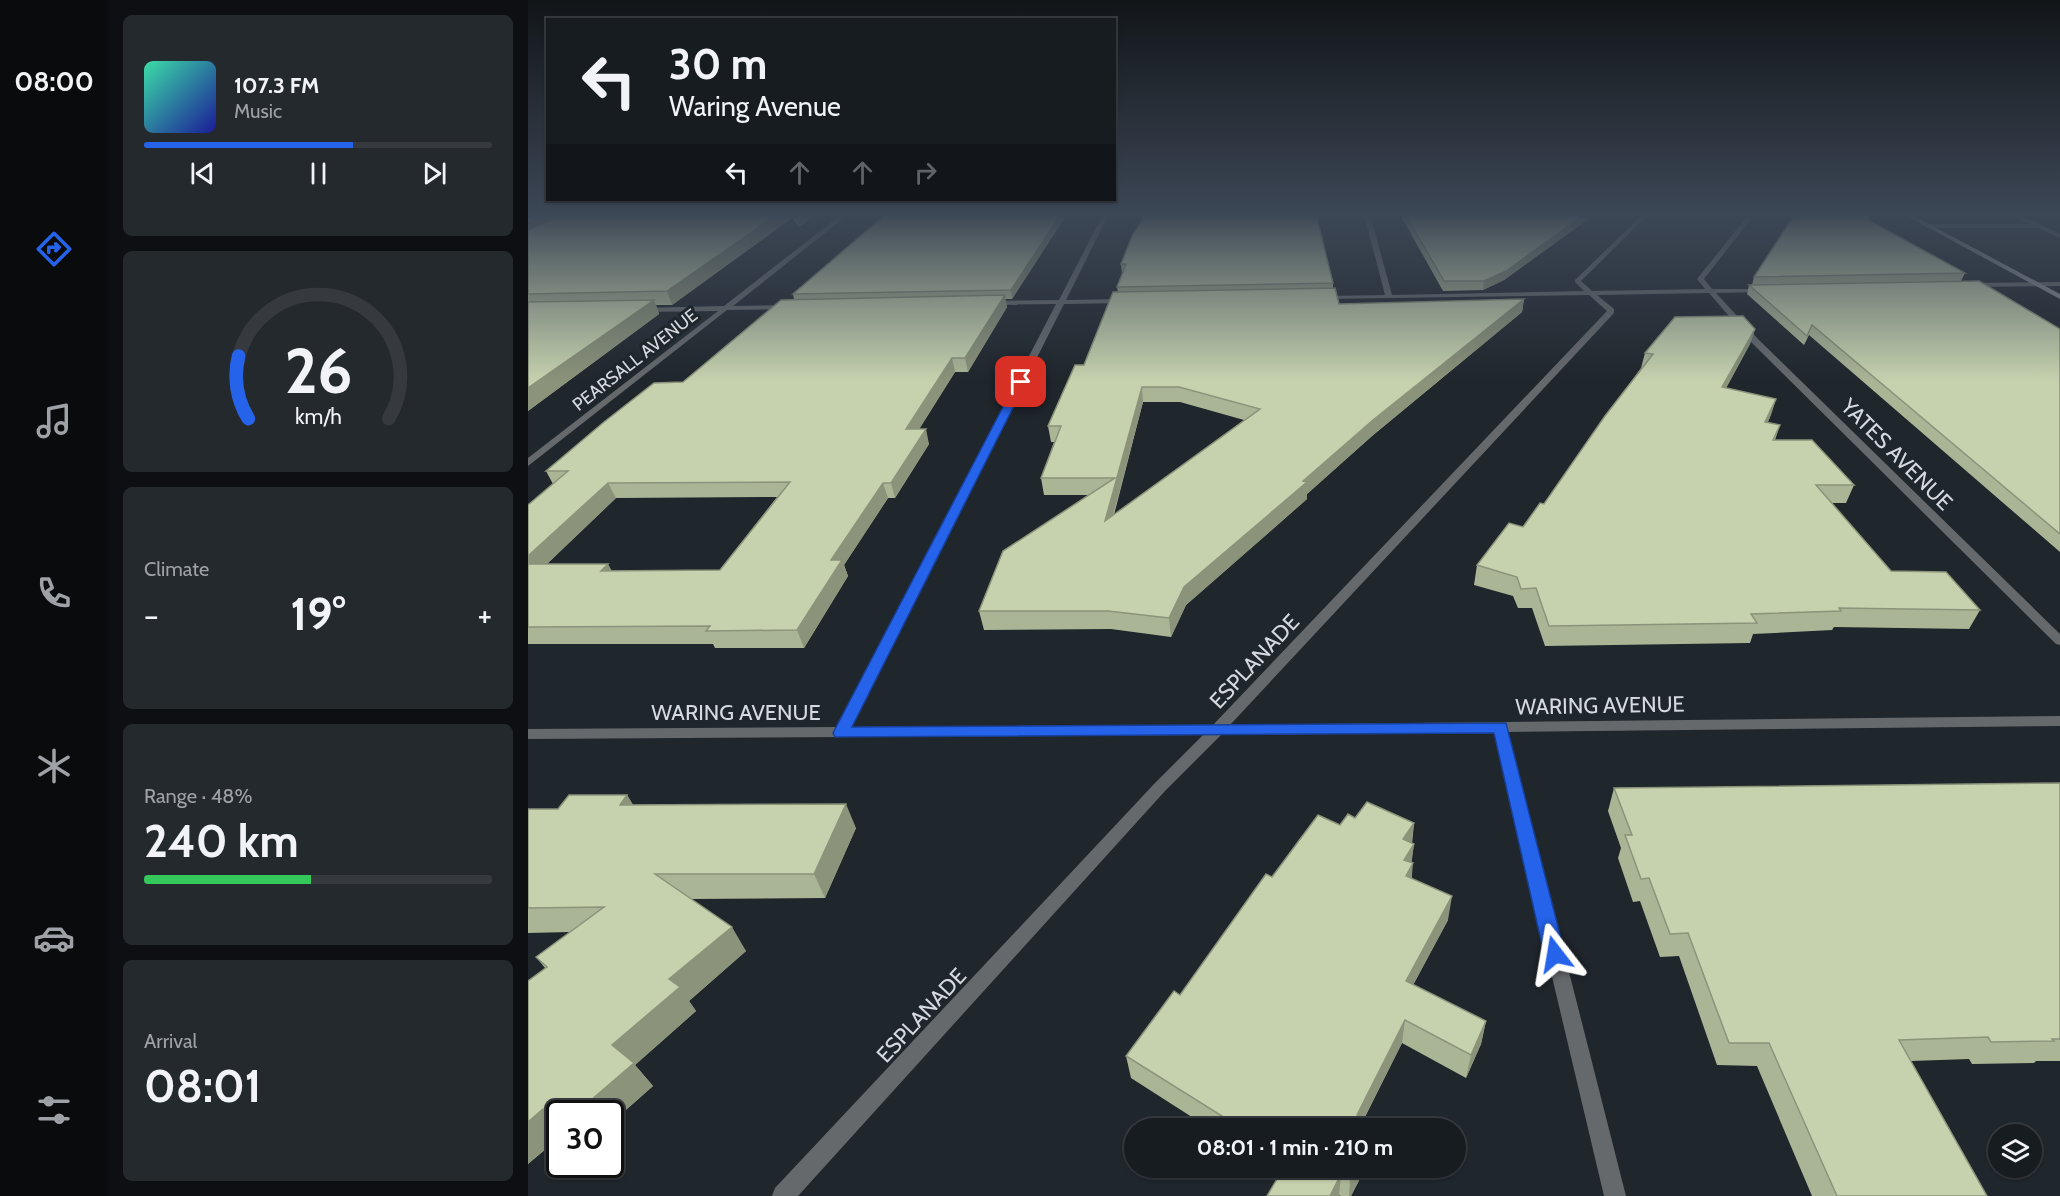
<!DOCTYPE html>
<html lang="en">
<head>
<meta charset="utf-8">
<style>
  :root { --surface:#171c21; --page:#24292e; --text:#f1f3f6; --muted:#9ea1a5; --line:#363a3f; --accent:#2563eb }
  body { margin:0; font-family:Cabin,sans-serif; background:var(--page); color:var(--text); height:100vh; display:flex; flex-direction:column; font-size:22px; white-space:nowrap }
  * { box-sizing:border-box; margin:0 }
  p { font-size:20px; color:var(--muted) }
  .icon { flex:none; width:33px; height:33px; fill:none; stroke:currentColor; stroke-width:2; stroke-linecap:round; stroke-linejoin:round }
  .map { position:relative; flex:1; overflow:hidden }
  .side { display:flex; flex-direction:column; gap:15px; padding:15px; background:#0d0f12; width:420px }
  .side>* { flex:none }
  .hud { position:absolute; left:18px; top:18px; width:570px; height:183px; border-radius:0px; box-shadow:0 2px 4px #0004,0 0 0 2px var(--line); background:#171c21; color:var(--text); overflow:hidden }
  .controls { position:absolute; left:1460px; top:1124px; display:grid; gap:12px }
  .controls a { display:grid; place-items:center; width:54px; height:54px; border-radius:50%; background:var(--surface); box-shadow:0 2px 4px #0004,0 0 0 2px var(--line); font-size:30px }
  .speed { position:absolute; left:18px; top:1100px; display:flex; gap:12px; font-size:30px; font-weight:700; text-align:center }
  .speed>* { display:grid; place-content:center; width:78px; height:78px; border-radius:50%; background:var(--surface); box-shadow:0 2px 4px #0004,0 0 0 2px var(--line); line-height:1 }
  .speed .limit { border:3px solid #111; border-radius:9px; background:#fff; color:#111 }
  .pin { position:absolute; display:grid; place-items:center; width:51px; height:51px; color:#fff; margin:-26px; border-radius:12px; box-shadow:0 3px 9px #0006 }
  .me { position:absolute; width:66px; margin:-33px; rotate:346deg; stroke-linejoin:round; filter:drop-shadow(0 0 4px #0008) }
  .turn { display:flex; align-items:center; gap:21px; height:126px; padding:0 24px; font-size:27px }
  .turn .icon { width:78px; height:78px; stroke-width:2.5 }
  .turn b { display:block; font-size:42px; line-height:51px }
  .lanes { display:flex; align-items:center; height:57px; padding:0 24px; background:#0003; justify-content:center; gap:30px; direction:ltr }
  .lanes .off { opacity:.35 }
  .big { font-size:45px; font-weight:800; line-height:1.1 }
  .side .tile { flex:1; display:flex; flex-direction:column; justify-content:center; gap:9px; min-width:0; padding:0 21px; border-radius:9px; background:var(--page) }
  .side .dial { align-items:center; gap:0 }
  .dial svg { height:156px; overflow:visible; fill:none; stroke:var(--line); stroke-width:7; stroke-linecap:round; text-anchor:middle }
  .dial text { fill:var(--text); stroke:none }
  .song { display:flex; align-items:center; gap:18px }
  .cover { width:72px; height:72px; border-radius:9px; background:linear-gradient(135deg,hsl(160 70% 55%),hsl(240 70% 35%)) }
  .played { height:6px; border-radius:3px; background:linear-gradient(90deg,var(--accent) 60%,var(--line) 60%) }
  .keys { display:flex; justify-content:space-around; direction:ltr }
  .heat { display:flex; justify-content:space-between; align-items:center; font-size:33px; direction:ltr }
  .charge { height:9px; border-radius:4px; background:linear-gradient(90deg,#34c759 48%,var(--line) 0) }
  .trip { position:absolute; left:596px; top:1118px; width:342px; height:60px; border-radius:30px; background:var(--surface); box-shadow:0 2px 4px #0004,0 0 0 2px var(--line); font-weight:800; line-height:60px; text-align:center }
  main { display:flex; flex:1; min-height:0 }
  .tabs { display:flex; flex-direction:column; width:108px; justify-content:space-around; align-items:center; background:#090b0d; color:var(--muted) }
  .tabs .icon { width:42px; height:42px }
  .tabs .current { color:var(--accent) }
  .tabs b { font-size:27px; color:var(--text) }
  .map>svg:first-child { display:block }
</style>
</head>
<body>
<main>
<nav class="tabs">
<b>08:00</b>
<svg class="icon current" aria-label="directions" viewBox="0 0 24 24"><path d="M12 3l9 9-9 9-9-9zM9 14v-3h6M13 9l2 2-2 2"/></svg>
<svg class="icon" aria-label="music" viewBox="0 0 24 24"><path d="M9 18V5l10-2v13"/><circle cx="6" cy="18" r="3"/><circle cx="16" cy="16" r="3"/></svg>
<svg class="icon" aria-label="phone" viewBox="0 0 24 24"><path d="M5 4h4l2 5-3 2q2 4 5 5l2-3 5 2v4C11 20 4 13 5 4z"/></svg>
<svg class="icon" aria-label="climate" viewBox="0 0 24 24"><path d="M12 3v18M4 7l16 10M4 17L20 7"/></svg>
<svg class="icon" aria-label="car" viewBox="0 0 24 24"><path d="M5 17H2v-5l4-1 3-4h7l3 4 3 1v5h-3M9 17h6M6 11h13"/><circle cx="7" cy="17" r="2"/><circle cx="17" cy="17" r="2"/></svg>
<svg class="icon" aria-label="filters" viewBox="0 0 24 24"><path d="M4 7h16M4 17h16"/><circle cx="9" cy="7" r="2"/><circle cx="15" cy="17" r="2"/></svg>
</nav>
<section class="side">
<div class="tile">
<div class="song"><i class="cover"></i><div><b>107.3 FM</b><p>Music</p></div></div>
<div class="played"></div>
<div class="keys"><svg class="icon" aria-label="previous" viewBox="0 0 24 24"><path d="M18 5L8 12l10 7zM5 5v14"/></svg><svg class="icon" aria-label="pause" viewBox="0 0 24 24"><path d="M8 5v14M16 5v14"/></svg><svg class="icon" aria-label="next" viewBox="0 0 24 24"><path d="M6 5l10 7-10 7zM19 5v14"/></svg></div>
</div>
<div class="tile dial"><svg viewBox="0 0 100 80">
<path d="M14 69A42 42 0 1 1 86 69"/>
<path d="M14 69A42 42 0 0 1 9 37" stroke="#2563eb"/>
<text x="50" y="56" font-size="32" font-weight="700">26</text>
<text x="50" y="72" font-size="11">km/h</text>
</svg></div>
<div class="tile"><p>Climate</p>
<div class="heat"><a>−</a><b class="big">19°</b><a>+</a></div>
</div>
<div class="tile"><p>Range · 48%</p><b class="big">240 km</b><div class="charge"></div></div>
<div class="tile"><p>Arrival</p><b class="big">08:01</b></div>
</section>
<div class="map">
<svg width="1532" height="1196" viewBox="0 0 1532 1196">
  <rect width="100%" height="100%" fill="#1f262c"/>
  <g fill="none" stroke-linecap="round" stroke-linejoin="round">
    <path fill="#65696c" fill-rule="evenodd" d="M 1482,214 L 1490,214 L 1532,234 L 1532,238 L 1510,228 L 1400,228 L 1397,226 L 1400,224 L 1502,224 Z"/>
    <path fill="#65696c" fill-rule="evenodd" d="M 314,214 L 321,214 L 205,306 L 259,305 L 263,307 L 262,309 L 199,310 L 0,466 L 0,458 L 190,311 L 114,312 L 111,312 L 111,308 L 196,306 Z
      M 575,214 L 581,214 L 538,300 L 598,299 L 602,301 L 598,303 L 536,304 L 323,727 L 685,725 L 1079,311 L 1061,295 L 793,299 L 793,297 L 795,296 L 857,295 L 836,214 L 842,214 L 864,295 L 1056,291 L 1047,282 L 1047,280 L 1115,214 L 1121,214 L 1053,281 L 1064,291 L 1177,289 L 1169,279 L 1221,214 L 1227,214 L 1176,279 L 1184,289 L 1236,289 L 1236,291 L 1234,292 L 1188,293 L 1231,340 L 1532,634 L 1532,645 L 1528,644 L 1225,344 L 1181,293 L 1069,295 L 1086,309 L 1086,313 L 702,725 L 1532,716 L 1532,726 L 980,732 L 1098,1196 L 1076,1196 L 966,732 L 693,735 L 637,791 L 270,1196 L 244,1196 L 247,1188 L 627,783 L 675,735 L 0,739 L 0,729 L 309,727 L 528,304 L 462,305 L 458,303 L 462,301 L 531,300 Z
      M 1532,282 L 1532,286 L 1443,287 L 1440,285 L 1443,283 Z"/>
    <path fill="#898f95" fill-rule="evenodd" d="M 1375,214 L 1382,214 L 1532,294 L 1532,299 Z"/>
  </g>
  <path fill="#aab596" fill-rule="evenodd" d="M 0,214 L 288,214 L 271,227 L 264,218 L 144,305 L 128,305 L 131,314 L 0,411 Z
    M 539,214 L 484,299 L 477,299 L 479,307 L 440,372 L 427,372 L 391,429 L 401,444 L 367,498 L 360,498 L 316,565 L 320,576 L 276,648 L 187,648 L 185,644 L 0,644 L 0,505 L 25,484 L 18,471 L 155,382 L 266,299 L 265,294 ZM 249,497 L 192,570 L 84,571 L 19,564 L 88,498 Z
    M 874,214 L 1067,214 L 976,280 L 955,290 L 915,291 L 874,218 Z
    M 1340,220 L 1437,273 L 1433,281 L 1532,329 L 1532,552 L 1281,335 L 1276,345 L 1219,294 L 1221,285 L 1224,285 L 1226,277 Z
    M 593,264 L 805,283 L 805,288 L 811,304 L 996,299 L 994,312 L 844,436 L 779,494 L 779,499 L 658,605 L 643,637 L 583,629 L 456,630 L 451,611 L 561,495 L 516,495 L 513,478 L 526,442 L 523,442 L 520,426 L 556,365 L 590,292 L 589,287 L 594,274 ZM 615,402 L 652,402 L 716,420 L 586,515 Z
    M 1227,329 L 1222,344 L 1198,388 L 1248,399 L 1240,422 L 1252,425 L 1247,440 L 1326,485 L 1318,503 L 1304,503 L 1363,571 L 1452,610 L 1441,629 L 1306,627 L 1304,630 L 1225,634 L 1222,643 L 1017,646 L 1004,608 L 990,608 L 985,596 L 946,585 L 949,565 L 995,527 L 1016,504 L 1113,368 L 1117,353 Z
    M 1532,783 L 1532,1061 L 1508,1061 L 1506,1063 L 1444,1064 L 1441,1059 L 1383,1061 L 1459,1196 L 1284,1196 L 1229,1066 L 1189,1065 L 1151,956 L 1132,957 L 1112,901 L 1105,902 L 1090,858 L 1093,848 L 1080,811 L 1086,788 Z
    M 99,795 L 105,805 L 328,828 L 297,898 L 163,899 L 218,951 L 161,1001 L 168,1011 L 107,1065 L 125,1086 L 82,1124 L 82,1113 L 32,1113 L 32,1137 L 0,1164 L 0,981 L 17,968 L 8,957 L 42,932 L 0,933 L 0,809 L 30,809 Z
    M 827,818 L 886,823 L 884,844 L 886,844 L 883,863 L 884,878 L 920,920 L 885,985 L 958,1021 L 953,1044 L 938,1078 L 874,1043 L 836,1119 L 849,1128 L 681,1128 L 603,1078 L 598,1056 L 652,995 L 744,877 L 812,825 Z
    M 741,1167 L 838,1167 L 823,1196 L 813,1196 L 752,1174 Z"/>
  <path fill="#8b937a" d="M 19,214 L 48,214 L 0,238 L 0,223 Z
    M 250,214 L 263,214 L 264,218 L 144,305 L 139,291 Z
    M 268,214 L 288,214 L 271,227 L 267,215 Z
    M 533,214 L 539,214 L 484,299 L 483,290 Z
    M 1057,214 L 1067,214 L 976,280 L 955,290 L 956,281 Z
    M 477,295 L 479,307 L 440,372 L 437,358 Z
    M 996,299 L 994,312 L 844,436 L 779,494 L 779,499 L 658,605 L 643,637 L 641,618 L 656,587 L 775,481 L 845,420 Z
    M 126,300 L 131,314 L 0,411 L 0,388 Z
    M 1227,329 L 1222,344 L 1190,403 L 1194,387 Z
    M 424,358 L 427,372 L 382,444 L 378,429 Z
    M 614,387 L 615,402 L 579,539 L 577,521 Z
    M 1248,399 L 1243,415 L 1232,439 L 1237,422 Z
    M 398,429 L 401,444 L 367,498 L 363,483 Z
    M 80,483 L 88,498 L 1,581 L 0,578 L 0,556 Z
    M 355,483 L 360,498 L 316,565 L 320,576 L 276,648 L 269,630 L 303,560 Z
    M 80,564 L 89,580 L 73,571 Z
    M 99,795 L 114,819 L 92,805 Z
    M 318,804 L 328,828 L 297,898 L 286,874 Z
    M 886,823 L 883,846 L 875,839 Z
    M 886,844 L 883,867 L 885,863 L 883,887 L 875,899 L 876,860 Z
    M 924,896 L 920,920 L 875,1004 L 878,981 Z
    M 204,927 L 218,951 L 161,1001 L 168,1011 L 107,1065 L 125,1086 L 82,1124 L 82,1113 L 48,1113 L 84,1045 L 141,979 Z
    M 877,1020 L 874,1043 L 831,1128 L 829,1115 Z
    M 958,1021 L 953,1044 L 938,1078 L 943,1055 Z
    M 15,1109 L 32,1126 L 32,1137 L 0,1164 L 0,1122 Z
    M 829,1167 L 838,1167 L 823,1196 L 821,1196 L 822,1180 Z
    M 813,1174 L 811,1196 L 802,1196 Z"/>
  <path fill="#c6d2ae" stroke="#8b937a" stroke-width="1.5" fill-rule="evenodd" d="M 0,214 L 19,214 L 0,223 Z
    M 36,214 L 250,214 L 139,291 L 0,294 L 0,230 Z
    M 358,214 L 533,214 L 483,290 L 265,294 Z
    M 616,214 L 788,214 L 805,283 L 589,287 L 598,264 L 593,264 L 605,234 L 614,221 Z
    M 877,214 L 1057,214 L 978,271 L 956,281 L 916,281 Z
    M 1267,214 L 1338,214 L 1342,216 L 1340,220 L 1437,273 L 1226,277 Z
    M 1451,281 L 1532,329 L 1532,534 L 1284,325 L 1279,336 L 1221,285 Z
    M 807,288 L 811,304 L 996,299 L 845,420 L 775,481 L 779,482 L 656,587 L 641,618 L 580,611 L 451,611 L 475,551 L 587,478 L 513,478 L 533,426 L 520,426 L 547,365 L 556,365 L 585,292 ZM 614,387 L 651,387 L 732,409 L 577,521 Z
    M 477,295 L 437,358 L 424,358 L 378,429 L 398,429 L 363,483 L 355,483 L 303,560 L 314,560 L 269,630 L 178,631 L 182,626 L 0,627 L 0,564 L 80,564 L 73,571 L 192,570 L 262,482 L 80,483 L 0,556 L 0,505 L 40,471 L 18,471 L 76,422 L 126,383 L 155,382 L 253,300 Z
    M 126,300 L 0,388 L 0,302 Z
    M 1215,316 L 1227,329 L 1194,387 L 1248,399 L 1237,422 L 1252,425 L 1245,440 L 1284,440 L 1326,485 L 1288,485 L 1363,571 L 1418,572 L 1452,610 L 1311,608 L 1313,611 L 1223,614 L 1229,623 L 1021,626 L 1008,588 L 993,589 L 989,577 L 949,565 L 981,523 L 995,527 L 1012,503 L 1016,504 L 1077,416 L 1125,354 L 1117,353 L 1147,317 Z
    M 1532,783 L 1532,1039 L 1524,1039 L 1526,1041 L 1463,1042 L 1460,1037 L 1371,1040 L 1459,1196 L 1309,1196 L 1241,1043 L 1201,1043 L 1160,933 L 1142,934 L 1121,878 L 1113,879 L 1097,835 L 1104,835 L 1086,788 Z
    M 41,795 L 99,795 L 92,805 L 318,804 L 286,874 L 127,874 L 204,927 L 141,979 L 152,987 L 84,1045 L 106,1063 L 48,1113 L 32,1113 L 32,1125 L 15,1109 L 0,1122 L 0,981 L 19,967 L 8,957 L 76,907 L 0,908 L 0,809 L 30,809 Z
    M 839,802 L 886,823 L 875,839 L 886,844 L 876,860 L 885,863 L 878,876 L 924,896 L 878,981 L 958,1021 L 943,1055 L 877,1020 L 829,1115 L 849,1127 L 849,1128 L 713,1128 L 598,1056 L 646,991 L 652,995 L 738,874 L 744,877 L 790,815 L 812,825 L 820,814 L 827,818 Z
    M 756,1167 L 829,1167 L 822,1180 L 813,1174 L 802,1196 L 739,1196 Z"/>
  <linearGradient id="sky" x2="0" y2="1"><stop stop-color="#111518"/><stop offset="0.56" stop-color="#3c4756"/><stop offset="1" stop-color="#3c4756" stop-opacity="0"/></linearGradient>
  <rect width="1532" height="382" fill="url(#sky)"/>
  <path fill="#2563eb" stroke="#184099" stroke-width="1.5" d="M 489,380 L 498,382 L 324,727 L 978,723 L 1037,954 L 1034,960 L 1027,963 L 1019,960 L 1016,954 L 966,733 L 307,737 L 305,733 Z"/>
  <g text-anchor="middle" stroke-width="6" stroke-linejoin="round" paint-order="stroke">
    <g font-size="18" fill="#d6dadf" stroke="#1f262c">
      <text transform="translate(107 360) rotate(-38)" y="6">PEARSALL AVENUE</text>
    </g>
    <g font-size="22" fill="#d6dadf" stroke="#1f262c">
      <text transform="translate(1369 454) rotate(45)" y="8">YATES AVENUE</text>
      <text transform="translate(726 661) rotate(-47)" y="8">ESPLANADE</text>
      <text transform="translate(1072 705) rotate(-1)" y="8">WARING AVENUE</text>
      <text x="208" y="720">WARING AVENUE</text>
      <text transform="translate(393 1015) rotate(-47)" y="8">ESPLANADE</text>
    </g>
  </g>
</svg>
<div class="controls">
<a><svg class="icon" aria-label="layers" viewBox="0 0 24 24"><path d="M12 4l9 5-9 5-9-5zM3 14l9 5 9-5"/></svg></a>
</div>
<div class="speed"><div class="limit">30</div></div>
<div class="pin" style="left:493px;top:382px;background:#d93025"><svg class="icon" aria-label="arrive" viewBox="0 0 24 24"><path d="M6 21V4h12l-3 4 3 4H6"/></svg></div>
<svg class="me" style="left:1027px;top:954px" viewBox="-20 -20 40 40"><path d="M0-17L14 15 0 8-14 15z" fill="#2563eb" stroke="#fff" stroke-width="4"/></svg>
<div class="trip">08:01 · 1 min · 210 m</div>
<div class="hud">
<div class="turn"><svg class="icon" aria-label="left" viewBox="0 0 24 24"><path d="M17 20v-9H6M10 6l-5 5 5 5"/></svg><div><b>30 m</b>Waring Avenue</div></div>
<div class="lanes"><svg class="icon" aria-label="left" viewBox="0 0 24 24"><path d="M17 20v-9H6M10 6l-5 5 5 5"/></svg><svg class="icon off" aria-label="ahead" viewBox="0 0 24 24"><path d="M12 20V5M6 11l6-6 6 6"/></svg><svg class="icon off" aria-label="ahead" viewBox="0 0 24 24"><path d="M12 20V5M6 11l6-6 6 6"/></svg><svg class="icon off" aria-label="right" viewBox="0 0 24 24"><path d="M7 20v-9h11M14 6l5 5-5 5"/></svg></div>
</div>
</div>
</main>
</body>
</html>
